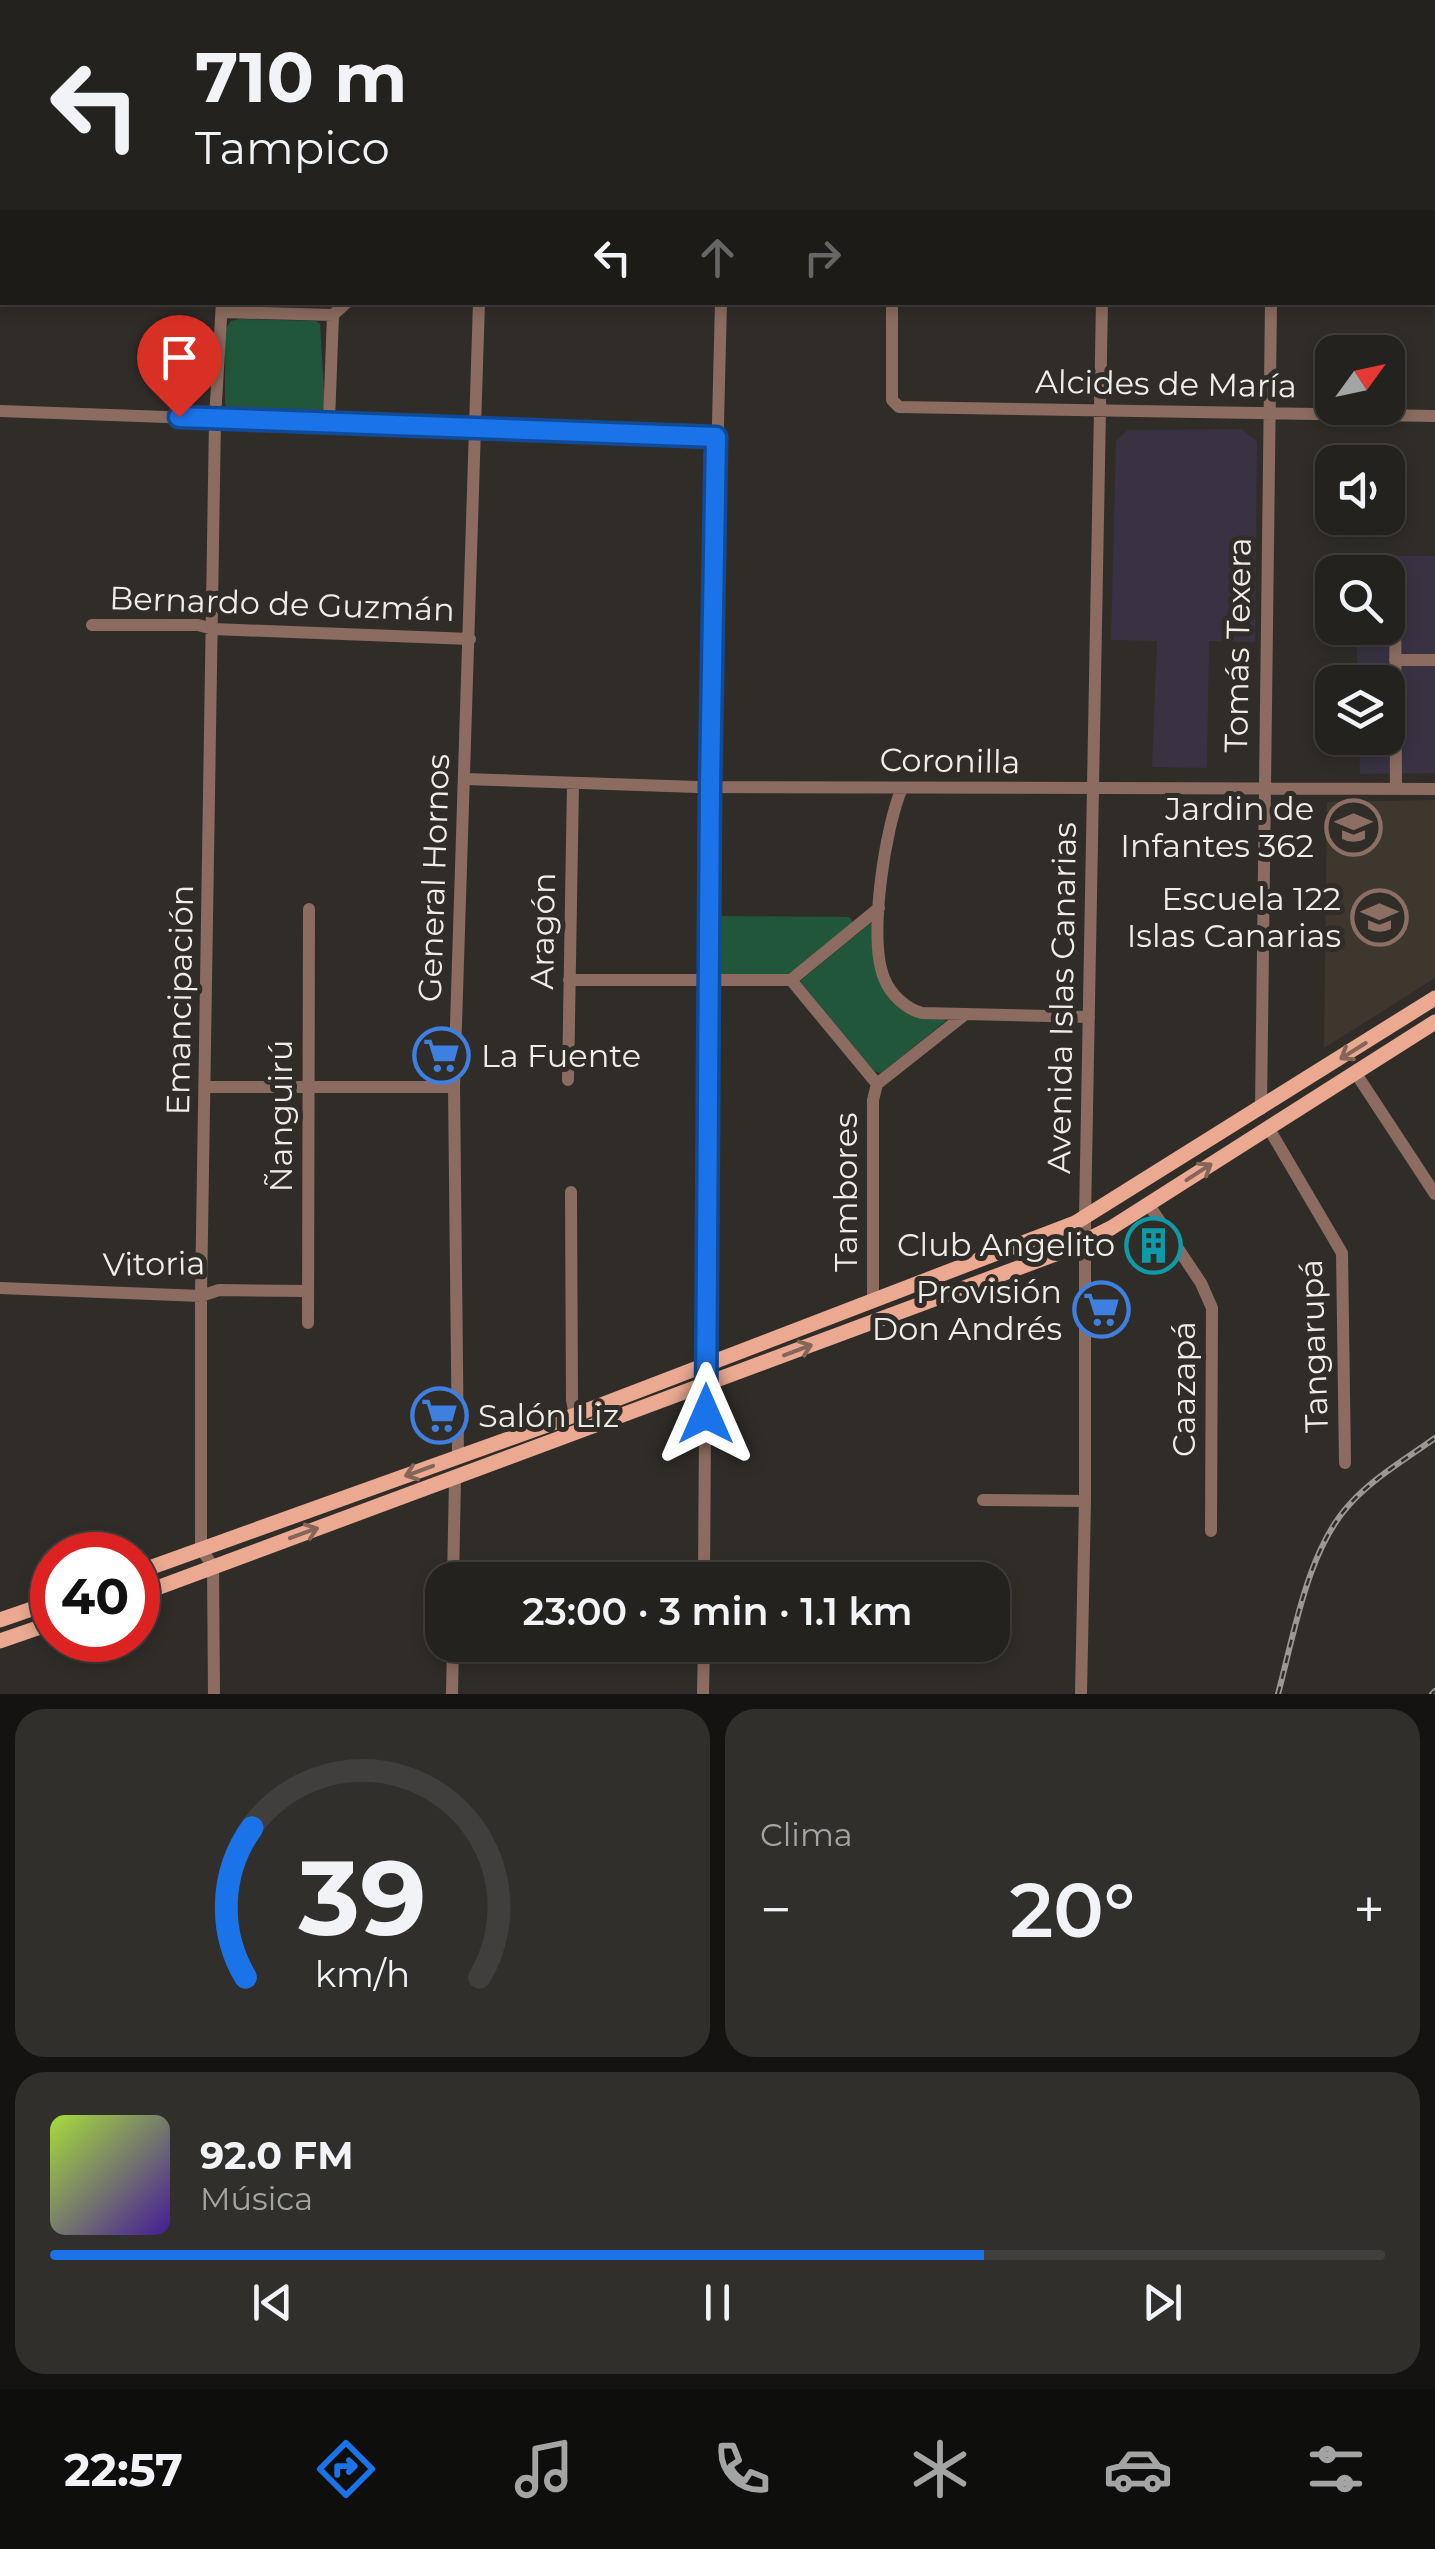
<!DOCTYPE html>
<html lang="es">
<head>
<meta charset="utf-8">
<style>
  :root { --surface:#24221f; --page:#302f2c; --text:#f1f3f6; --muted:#a3a4a4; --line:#413f3d; --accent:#1a73e8 }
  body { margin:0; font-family:Montserrat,sans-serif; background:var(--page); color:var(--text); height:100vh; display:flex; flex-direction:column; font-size:38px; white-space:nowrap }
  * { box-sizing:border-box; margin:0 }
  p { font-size:32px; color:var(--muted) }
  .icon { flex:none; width:55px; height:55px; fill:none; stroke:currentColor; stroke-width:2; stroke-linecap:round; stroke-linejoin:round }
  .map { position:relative; height:1694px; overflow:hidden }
  .panel { display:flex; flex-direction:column; gap:15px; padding:15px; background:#141311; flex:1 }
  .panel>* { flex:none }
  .banner { position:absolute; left:0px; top:0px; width:1435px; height:305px; box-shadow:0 5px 15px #0003,0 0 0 2px var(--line); background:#24221f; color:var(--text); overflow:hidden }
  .needle { width:65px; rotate:57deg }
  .fabs { position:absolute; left:1315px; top:335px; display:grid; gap:20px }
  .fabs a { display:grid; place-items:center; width:90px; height:90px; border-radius:20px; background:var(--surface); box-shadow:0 5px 15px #0003,0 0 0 2px var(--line); font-size:50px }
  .speed { position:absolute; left:30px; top:1532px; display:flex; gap:20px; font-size:50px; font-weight:700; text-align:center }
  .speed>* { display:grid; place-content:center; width:130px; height:130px; border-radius:50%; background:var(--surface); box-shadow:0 5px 15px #0003,0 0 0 2px var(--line); line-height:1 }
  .speed .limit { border:15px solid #d22; background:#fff; color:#111 }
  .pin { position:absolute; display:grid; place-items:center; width:85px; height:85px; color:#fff; margin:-102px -42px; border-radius:50% 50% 50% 0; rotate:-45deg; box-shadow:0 0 10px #0007 }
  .pin .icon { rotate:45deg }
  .me { position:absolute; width:110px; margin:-55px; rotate:0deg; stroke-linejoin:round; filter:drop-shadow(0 0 8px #0008) }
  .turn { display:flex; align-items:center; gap:35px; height:210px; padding:0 30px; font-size:45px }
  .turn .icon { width:130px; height:130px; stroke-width:2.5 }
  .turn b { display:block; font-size:70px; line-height:85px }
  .lanes { display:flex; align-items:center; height:95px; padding:0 30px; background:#0003; justify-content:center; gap:50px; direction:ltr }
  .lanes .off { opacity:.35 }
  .big { font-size:75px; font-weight:600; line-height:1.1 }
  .panel .tile { flex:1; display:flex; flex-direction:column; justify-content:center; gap:15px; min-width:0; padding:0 35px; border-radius:30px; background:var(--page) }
  .panel .dial { align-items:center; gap:0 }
  .dial svg { height:260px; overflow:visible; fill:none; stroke:var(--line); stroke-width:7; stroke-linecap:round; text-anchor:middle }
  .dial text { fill:var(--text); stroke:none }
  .song { display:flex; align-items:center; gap:30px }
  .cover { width:120px; height:120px; border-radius:15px; background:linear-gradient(135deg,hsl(80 70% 55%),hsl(260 70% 35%)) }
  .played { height:10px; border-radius:5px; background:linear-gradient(90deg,var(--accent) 70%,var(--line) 70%) }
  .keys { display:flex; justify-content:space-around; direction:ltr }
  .heat { display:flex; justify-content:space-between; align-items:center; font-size:55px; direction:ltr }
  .panel .tiles { flex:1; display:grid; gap:15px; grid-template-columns:1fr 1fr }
  .tile:last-child { grid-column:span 2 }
  .trip { position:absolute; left:425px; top:1562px; width:585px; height:100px; border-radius:30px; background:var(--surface); box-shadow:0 5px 15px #0003,0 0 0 2px var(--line); font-weight:600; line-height:100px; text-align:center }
  .dock { display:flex; height:160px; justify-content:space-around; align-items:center; background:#0e0e0c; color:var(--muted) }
  .dock .icon { width:70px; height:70px }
  .dock .selected { color:var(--accent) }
  .dock b { font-size:45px; color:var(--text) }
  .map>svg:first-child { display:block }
</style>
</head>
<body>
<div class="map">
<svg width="1435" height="1694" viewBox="0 0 1435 1694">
  <rect width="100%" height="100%" fill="#302d29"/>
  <path fill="#383242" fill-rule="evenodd" d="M 1241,429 L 1257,441 L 1255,642 L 1209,641 L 1207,768 L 1152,767 L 1157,641 L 1111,640 L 1116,441 L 1128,430 Z
    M 1330,555 L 1435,556 L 1435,773 L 1360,774 L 1359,738 L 1388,738 L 1388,682 L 1358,682 L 1356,634 L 1329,633 ZM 1332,572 L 1388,572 L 1388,628 L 1332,628 Z"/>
  <path fill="#3e372e" d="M 1435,800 L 1435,978 L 1324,1048 L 1327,802 Z"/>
  <path fill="#21563a" d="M 240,319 L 316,321 L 320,324 L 325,408 L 316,417 L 229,412 L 225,404 L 225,330 L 231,321 Z
    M 715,916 L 849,917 L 854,924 L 789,974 L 722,974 L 713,972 Z
    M 872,922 C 880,949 868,985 900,1004 C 913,1012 933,1013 946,1021 L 881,1073 L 874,1071 L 800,981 Z"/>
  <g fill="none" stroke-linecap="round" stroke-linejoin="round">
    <path stroke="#8c6c60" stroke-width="12" d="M 1115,0 L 1142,2
      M 228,2 L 228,0
      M 475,2 L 476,0
      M 674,2 L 676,0
      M 735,2 L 735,0
      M 968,2 L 968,0
      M 1336,2 L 1336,0
      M 1432,30 L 1435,31
      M 1432,143 L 1435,143
      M 0,199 L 2,199
      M 892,302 L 892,400 L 899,407 L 1435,416
      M 222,312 L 333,315 L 347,302
      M 0,411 L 716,437
      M 329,421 L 333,315
      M 1388,573 L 1395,577 L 1396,789
      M 92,625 L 198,625 L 213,629 L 470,639
      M 1395,660 L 1435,660
      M 465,779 L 697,787 L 1435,789
      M 902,788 C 885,827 868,938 884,978 C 890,994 906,1009 922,1013 L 1089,1017
      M 569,980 L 791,980 L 877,1084
      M 791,980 L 879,908
      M 1355,1072 L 1435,1194
      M 568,1080 L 573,783
      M 877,1084 L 963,1016
      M 207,1087 L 454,1087
      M 1261,1109 L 1271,302
      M 1268,1127 L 1342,1253 L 1345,1463
      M 571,1192 L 572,1400 L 575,1415
      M 1149,1205 L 1201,1283 L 1212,1308 L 1211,1531
      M 0,1288 L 201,1296 L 219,1290 L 308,1291
      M 873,1301 L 873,1100 L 877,1084
      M 308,1323 L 309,909
      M 458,1456 L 454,1087 L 479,302
      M 983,1500 L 1085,1501
      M 453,1580 L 455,1479
      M 704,1580 L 709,786 L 721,302
      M 214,1694 L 213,1567 L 201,1548 L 201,1296 L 215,418 L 222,302
      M 452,1694 L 453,1645
      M 703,1694 L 704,1645
      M 1081,1694 L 1085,1501 L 1085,1218 L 1102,302"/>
    <path stroke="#eaa990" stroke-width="15" d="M 138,1572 L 575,1415 L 1075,1223 L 1435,998
      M 138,1595 L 1069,1249 L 1111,1228 L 1435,1022
      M 0,1620 L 52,1602
      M 0,1641 L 52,1623"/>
    <defs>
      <path id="rail" d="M 1278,1694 C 1294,1635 1307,1551 1349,1505 C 1373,1478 1406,1459 1435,1438
        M 1432,1694 L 1435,1691"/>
    </defs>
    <use href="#rail" stroke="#9a9894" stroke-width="6"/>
    <use href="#rail" stroke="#302d29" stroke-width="2.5" stroke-dasharray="8" stroke-linecap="butt"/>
  </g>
  <defs><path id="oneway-shaft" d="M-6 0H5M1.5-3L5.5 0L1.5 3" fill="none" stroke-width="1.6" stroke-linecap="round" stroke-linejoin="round" transform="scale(2.5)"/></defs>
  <g stroke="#846557">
    <use href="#oneway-shaft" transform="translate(1353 1051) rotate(148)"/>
    <use href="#oneway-shaft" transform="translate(1199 1172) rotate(-33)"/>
    <use href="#oneway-shaft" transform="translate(798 1350) rotate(-21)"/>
    <use href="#oneway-shaft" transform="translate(419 1471) rotate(160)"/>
    <use href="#oneway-shaft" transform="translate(304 1533) rotate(-20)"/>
  </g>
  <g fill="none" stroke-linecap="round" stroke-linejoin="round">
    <defs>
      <path id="route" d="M 179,417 L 716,437 L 710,786 L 706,1414"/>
    </defs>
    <use href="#route" stroke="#114b97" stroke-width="25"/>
    <use href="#route" stroke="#1a73e8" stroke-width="18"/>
  </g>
  <defs>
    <symbol id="school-ring" viewBox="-11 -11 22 22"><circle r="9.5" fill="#302d29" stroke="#8d6e63" stroke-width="1.5"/><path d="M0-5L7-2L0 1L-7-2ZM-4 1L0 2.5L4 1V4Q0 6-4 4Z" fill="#8d6e63"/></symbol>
    <symbol id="supermarket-ring" viewBox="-11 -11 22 22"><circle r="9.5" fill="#302d29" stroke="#3f7fe0" stroke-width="1.5"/><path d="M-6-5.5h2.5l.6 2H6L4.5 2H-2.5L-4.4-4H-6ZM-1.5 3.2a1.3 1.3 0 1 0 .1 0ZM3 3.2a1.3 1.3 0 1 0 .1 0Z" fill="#3f7fe0"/></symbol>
    <symbol id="building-ring" viewBox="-11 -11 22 22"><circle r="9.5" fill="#302d29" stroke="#0f9aa8" stroke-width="1.5"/><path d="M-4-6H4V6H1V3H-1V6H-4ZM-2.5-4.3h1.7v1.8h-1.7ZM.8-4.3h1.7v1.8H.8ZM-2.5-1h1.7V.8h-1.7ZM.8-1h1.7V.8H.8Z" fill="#0f9aa8"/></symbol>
  </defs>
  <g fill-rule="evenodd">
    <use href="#school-ring" x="1322" y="796" width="63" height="63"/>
    <use href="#school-ring" x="1348" y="886" width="63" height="63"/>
    <use href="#supermarket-ring" x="410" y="1024" width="63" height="63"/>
    <use href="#building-ring" x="1122" y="1214" width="63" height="63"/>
    <use href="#supermarket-ring" x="1070" y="1278" width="63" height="63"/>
    <use href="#supermarket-ring" x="408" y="1384" width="63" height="63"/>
  </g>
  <g text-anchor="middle" stroke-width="10" stroke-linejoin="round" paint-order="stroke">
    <g font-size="32" fill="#efedea" stroke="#302d29">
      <text transform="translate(1166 384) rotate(1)" y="11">Alcides de María</text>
      <text transform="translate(282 604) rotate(2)" y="11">Bernardo de Guzmán</text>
      <text transform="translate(1238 645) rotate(-89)" y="11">Tomás Texera</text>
      <text transform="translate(950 761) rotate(1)" y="11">Coronilla</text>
      <text transform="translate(434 878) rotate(-88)" y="11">General Hornos</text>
      <text transform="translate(543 931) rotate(-89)" y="11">Aragón</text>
      <text transform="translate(1062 998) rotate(-89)" y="11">Avenida Islas Canarias</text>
      <text transform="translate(180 1000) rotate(-89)" y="11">Emancipación</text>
      <text transform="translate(281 1116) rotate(-90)" y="11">Ñanguirú</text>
      <text transform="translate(846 1192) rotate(-90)" y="11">Tambores</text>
      <text transform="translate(154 1264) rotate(-1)" y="11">Vitoria</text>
      <text transform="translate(1314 1346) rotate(-92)" y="11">Tangarupá</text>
      <text transform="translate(1184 1389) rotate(-90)" y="11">Caazapá</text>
    </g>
    <g font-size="32" fill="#efedea" stroke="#302d29" text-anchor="end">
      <text x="1314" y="820">Jardin de<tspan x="1314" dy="37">Infantes 362</tspan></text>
      <text x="1341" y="910">Escuela 122<tspan x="1341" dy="37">Islas Canarias</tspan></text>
      <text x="481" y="1067" text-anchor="start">La Fuente</text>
      <text x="1115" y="1256">Club Angelito</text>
      <text x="1062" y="1303">Provisión<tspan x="1062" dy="37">Don Andrés</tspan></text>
      <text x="478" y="1427" text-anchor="start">Salón Liz</text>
    </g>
  </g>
</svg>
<div class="fabs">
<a><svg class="needle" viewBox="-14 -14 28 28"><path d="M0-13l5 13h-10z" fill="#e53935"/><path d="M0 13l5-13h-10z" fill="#a3a4a4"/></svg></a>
<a><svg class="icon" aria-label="sound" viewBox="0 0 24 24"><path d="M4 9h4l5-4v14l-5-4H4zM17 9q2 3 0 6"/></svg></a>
<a><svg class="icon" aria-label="search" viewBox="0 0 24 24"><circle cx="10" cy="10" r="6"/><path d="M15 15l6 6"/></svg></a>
<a><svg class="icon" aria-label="layers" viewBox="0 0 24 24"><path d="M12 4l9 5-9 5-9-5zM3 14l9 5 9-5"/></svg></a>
</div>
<div class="speed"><div class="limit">40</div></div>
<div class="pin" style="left:179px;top:417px;background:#d93025"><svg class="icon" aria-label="arrive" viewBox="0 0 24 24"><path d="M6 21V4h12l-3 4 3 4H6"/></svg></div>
<svg class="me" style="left:706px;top:1414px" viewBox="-20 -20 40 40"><path d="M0-17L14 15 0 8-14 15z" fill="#1a73e8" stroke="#fff" stroke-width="4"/></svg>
<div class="trip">23:00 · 3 min · 1.1 km</div>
<div class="banner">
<div class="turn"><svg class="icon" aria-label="left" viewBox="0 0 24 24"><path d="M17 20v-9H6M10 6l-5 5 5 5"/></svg><div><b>710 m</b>Tampico</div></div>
<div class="lanes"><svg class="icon" aria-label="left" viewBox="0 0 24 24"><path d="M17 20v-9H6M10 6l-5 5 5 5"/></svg><svg class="icon off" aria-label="ahead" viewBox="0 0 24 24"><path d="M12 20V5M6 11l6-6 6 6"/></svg><svg class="icon off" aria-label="right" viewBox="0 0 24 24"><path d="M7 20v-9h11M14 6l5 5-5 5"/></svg></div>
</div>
</div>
<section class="panel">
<div class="tiles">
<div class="tile dial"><svg viewBox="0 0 100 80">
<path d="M14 69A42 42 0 1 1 86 69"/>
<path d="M14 69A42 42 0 0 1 16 23" stroke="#1a73e8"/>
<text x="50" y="56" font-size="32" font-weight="700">39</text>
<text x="50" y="72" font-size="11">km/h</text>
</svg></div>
<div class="tile"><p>Clima</p>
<div class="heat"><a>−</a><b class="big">20°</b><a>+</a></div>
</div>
<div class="tile">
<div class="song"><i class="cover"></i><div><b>92.0 FM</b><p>Música</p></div></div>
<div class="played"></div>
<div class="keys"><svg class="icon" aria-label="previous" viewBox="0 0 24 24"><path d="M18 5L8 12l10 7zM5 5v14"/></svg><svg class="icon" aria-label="pause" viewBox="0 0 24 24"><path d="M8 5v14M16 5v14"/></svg><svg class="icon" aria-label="next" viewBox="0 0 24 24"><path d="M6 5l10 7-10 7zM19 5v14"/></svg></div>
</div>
</div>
</section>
<nav class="dock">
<b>22:57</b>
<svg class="icon selected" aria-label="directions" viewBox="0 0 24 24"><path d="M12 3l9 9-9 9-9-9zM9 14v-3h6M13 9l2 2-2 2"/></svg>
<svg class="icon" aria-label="music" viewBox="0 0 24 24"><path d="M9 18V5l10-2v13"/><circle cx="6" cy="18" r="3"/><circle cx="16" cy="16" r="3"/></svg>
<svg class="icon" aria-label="phone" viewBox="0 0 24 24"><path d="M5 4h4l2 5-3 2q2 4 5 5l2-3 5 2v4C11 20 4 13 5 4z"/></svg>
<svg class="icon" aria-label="climate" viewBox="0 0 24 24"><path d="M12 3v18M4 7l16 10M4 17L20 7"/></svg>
<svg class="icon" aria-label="car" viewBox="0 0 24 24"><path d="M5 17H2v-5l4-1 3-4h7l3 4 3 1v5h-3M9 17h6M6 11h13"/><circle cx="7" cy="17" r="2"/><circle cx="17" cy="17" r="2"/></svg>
<svg class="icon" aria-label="filters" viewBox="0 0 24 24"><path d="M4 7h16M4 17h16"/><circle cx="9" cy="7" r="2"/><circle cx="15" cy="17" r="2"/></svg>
</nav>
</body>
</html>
